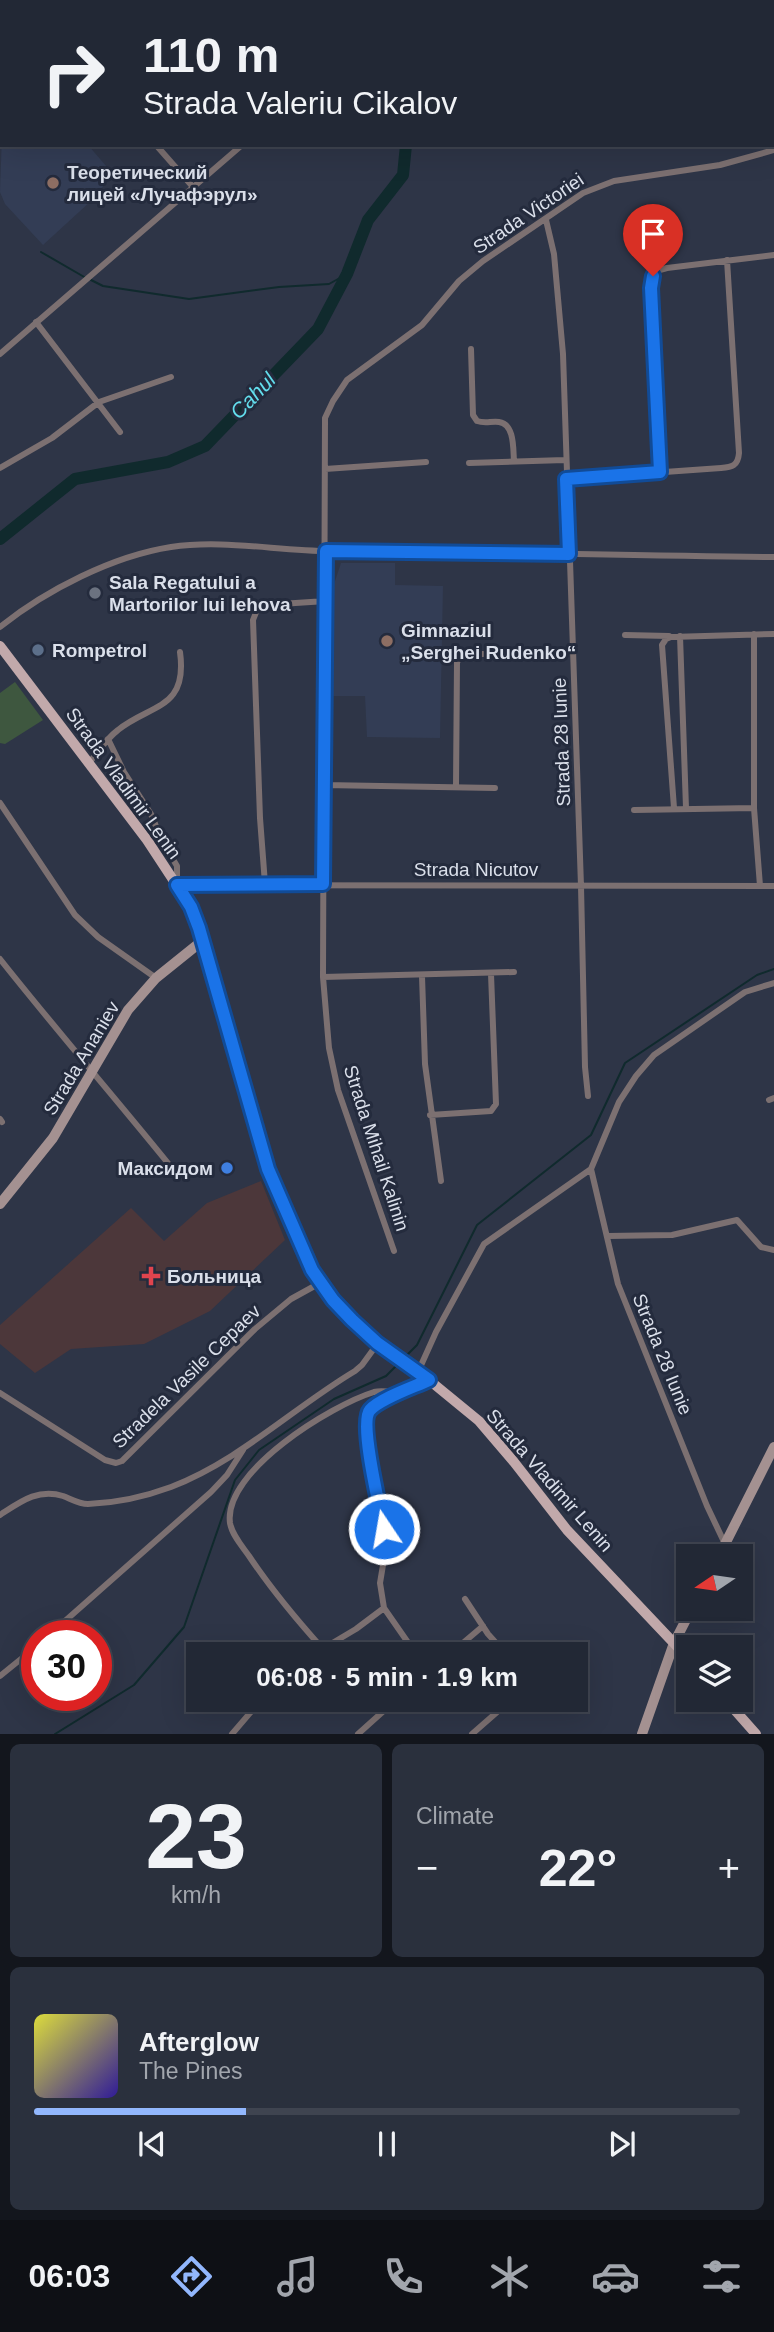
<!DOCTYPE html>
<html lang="en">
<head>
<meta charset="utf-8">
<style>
  :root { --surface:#222835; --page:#2a303d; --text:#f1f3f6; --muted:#a2a6ad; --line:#3f4450; --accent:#92b7fd }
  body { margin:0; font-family:Helvetica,sans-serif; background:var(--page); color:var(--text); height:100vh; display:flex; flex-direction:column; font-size:26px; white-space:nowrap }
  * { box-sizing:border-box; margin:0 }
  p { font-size:23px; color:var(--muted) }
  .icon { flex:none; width:38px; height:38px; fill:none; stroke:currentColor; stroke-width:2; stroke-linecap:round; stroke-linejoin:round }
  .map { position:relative; height:1734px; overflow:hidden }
  .drawer { display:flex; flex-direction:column; gap:10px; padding:10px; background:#13161d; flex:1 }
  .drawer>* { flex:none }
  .banner { position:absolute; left:0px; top:0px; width:775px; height:147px; box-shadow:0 7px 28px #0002,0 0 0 2px var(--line); background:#222835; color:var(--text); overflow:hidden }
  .needle { width:46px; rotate:257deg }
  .buttons { position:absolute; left:676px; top:1544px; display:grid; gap:14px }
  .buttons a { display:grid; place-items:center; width:77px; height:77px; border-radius:0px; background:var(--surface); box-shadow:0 7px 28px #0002,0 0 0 2px var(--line); font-size:35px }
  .speed { position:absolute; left:21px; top:1620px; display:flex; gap:14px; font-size:35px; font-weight:700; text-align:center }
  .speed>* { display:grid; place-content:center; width:91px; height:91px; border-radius:50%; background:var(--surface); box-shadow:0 7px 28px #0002,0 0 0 2px var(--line); line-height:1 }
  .speed .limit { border:10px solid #d22; background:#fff; color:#111 }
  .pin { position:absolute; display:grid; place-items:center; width:60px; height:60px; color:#fff; margin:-72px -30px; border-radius:50% 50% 50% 0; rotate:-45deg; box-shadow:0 0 7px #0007 }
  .pin .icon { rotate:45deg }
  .me { position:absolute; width:77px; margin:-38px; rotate:348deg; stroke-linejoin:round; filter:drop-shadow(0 0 5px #0008) }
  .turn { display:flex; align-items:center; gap:24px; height:147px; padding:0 28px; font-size:32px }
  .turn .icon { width:91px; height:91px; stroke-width:2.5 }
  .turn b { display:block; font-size:49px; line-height:60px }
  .big { font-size:52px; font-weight:700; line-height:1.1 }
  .drawer .card { flex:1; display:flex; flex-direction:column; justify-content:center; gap:10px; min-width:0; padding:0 24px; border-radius:10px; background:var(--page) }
  .drawer .dial { align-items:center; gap:0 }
  .dial b { font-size:91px; line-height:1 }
  .song { display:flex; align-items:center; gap:21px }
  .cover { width:84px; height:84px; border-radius:10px; background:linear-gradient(135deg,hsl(60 70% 55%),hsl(250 70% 35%)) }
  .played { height:7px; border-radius:4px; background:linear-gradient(90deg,var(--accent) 30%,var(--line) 30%) }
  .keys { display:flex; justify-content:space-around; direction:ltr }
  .heat { display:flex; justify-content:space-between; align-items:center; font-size:38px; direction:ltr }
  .drawer .tiles { flex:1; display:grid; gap:10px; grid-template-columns:1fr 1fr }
  .card:last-child { grid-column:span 2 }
  .trip { position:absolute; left:186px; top:1642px; width:402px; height:70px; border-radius:0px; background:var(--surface); box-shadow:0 7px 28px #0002,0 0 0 2px var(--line); font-weight:700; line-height:70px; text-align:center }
  .tab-bar { display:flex; height:112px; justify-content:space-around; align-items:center; background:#0e1015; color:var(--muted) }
  .tab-bar .icon { width:49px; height:49px }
  .tab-bar .active { color:var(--accent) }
  .tab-bar b { font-size:32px; color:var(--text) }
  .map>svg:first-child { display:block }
</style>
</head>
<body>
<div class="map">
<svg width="774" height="1734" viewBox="0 0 774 1734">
  <rect width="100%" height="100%" fill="#2e3547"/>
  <path fill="#333d55" d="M 2,133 L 2,145 L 88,145 L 113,174 L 91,201 L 43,245 L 5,204 L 0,192 Z
    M 341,563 L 395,563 L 395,585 L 443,586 L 440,738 L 367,737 L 365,696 L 332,696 L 334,584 Z"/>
  <path fill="#4c373a" d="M 261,1181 L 285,1240 L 210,1311 L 144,1344 L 71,1349 L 35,1373 L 0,1344 L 0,1325 L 131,1208 L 164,1241 L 207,1203 Z"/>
  <path fill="#3e573f" d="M 15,682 L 43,720 L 5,744 L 0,743 L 0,693 Z"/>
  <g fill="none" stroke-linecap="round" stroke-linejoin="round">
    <path stroke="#102a2d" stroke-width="2" d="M 41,252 L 86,278
      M 91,280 L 103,286 L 189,299 L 279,287 L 329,284 L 347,274
      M 404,1358 L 417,1345 L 477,1225 L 591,1135 L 625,1063 L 757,975 L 774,969
      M 55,1734 L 134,1685 L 184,1627 L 235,1480 L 259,1450 L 334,1399 L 386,1376 L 398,1364"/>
    <path stroke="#102a2d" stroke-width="12" d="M 421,2 L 421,0
      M 0,539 L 75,479 L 168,462 L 205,446 L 318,329 L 347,274 L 368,220 L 403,175 L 406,145"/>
    <path stroke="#7c7071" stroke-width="6" d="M 29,0 L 31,2
      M 312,0 L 313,2
      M 156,145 L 193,187
      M 546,220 L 554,254 L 563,354 L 581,886 L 585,1067 L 588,1096
      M 36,322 L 120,432
      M 471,349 L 473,415 L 477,421 C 485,424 491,421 499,422 C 515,424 513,450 514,461
      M 0,354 L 242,145
      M 469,463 L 565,460
      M 0,468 L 52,438 L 99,402 L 171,377
      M 325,469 L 426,462
      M 660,472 L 651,288 L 656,271 L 667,268 L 774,255
      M 566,479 L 721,468 C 732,467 738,466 739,453 L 727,260
      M 0,627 C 46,590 113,556 171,547 C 223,539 278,551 330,551 C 478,551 626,556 774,557
      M 754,634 L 754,808 L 760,886
      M 625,635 L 669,636
      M 680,636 L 686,808
      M 108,739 L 124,772 L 151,814 L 162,841 L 177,866 L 177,885 L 774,886
      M 89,763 C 98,752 106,739 118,730 C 150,704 188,710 180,652
      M 324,785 L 495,788
      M 456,787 L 457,662 L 462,655 L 483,654
      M 0,803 L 75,915 L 98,937 L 156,978
      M 674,808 L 662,645 L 666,639 L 671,637 L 774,634
      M 634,810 L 754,808
      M 265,884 L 260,818 L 253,620 L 257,610 L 265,605 L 326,601
      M 0,959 C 57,1031 118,1101 176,1173
      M 422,976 L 425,1064 L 441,1181
      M 323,977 L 514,972
      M 769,1100 L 774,1098
      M 430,1115 L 491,1111 L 496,1104 L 491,974
      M 0,1119 L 2,1122
      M 591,1169 L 618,1284 L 707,1506 L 725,1544
      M 591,1169 L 619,1102 L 636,1076 L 654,1055 L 745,992 L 774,983
      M 608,1236 L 672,1235 L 737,1220 L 761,1247 L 774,1250
      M 394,1251 L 338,1090 L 329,1048 L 323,977 L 325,418 L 333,401 L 347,380 L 422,325 L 459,281 L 483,261 L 583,193 L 614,181 L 720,165 L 774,150
      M 418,1372 L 436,1332 L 484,1244 L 591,1169
      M 0,1393 L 105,1460 L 116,1463 L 122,1461 L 255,1329 L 291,1299 L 320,1283
      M 0,1515 C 20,1502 38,1488 63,1496 C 71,1499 79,1504 88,1504 C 117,1503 144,1497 171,1487 C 239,1461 293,1408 355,1371 L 362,1365 L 378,1343
      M 465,1599 L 488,1634 L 506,1654
      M 48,1636 L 211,1492 L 227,1475 L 243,1450
      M 322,1648 C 296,1619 271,1589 249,1556 C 242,1546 232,1535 230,1523 C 223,1471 332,1405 374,1392 C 382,1390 392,1392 401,1393
      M 314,1654 L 356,1629 L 384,1608
      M 416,1654 L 384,1608 L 380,1583 L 386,1547 L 365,1421 L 371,1408 L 429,1380
      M 450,1654 L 483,1626
      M 0,1676 L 37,1646
      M 232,1734 L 262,1699
      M 358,1734 L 397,1699
      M 472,1734 L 512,1699"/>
    <path stroke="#a49191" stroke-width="10" d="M 726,0 L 728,2
      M 56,2 L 58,0
      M 0,50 L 2,48
      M 774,60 L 774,61
      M 0,1204 L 53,1138 L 128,1010 L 156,978 L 202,941
      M 719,1556 L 774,1447
      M 642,1734 L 674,1643 L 692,1608"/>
    <path stroke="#c2a9ab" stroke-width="10" d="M 0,646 L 147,840 L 191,907 L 209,962 L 272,1182 L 302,1250 L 320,1283 L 333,1300 L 378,1343 L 429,1380 L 479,1421 L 514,1462 L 567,1530 L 688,1658
      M 725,1699 L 756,1734"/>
  </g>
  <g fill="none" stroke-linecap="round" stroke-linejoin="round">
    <defs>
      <path id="route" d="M 384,1529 C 380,1509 359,1422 370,1410 C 381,1398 414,1387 429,1380 L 377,1343 L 352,1320 L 333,1300 L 312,1270 L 268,1169 L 199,928 L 191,907 L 177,885 L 323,884 L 326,551 L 569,554 L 566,479 L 660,472 L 651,288 L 653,276"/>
    </defs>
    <use href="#route" stroke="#114b97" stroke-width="18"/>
    <use href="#route" stroke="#1a73e8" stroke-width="12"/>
  </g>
  <g fill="#8d6e63" stroke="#242b3d" stroke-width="2.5">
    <circle cx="53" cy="183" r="7"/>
    <circle cx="387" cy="641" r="7"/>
  </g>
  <circle fill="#6b7280" stroke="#242b3d" stroke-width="2.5" cx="95" cy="593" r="7"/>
  <circle fill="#5c6f8a" stroke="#242b3d" stroke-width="2.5" cx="38" cy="650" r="7"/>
  <circle fill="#3f7fe0" stroke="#242b3d" stroke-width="2.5" cx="227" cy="1168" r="7"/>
  <path fill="#e0444e" stroke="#242b3d" stroke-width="2.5" d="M147.5 1265.5h7v7h7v7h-7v7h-7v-7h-7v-7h7z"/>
  <g text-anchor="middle" stroke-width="6" stroke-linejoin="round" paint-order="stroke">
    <g font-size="19" font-weight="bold" fill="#dadfea" stroke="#242b3d" text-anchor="start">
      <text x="67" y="179">Теоретический<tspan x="67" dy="22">лицей «Лучафэрул»</tspan></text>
      <text x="109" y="589">Sala Regatului a<tspan x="109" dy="22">Martorilor lui Iehova</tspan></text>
      <text x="401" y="637">Gimnaziul<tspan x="401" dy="22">„Serghei Rudenko“</tspan></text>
      <text x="52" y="657">Rompetrol</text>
      <text x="213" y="1175" text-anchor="end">Максидом</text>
      <text x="167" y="1283">Больница</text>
    </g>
    <g font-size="19" fill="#dadfea" stroke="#242b3d">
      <text transform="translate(528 213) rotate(-34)" y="7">Strada Victoriei</text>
      <text transform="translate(561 742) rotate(-92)" y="7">Strada 28 Iunie</text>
      <text transform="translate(124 783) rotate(54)" y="7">Strada Vladimir Lenin</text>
      <text x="476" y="876">Strada Nicutov</text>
      <text transform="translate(81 1058) rotate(-59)" y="7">Strada Ananiev</text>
      <text transform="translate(377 1148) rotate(72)" y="7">Strada Mihail Kalinin</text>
      <text transform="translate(663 1354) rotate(68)" y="7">Strada 28 Iunie</text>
      <text transform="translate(186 1376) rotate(-44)" y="7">Stradela Vasile Cepaev</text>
      <text transform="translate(550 1480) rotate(49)" y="7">Strada Vladimir Lenin</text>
    </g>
    <g font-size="21" font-style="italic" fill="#63deed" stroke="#242b3d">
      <text transform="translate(253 396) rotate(-46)" y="7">Cahul</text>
    </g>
  </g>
</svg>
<div class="buttons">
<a><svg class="needle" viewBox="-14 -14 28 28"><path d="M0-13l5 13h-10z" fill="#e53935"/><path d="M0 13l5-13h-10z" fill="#a2a6ad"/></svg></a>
<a><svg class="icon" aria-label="layers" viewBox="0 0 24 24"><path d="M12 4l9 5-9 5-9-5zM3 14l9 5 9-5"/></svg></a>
</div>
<div class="speed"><div class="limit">30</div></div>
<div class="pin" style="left:653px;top:276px;background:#d93025"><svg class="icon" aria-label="arrive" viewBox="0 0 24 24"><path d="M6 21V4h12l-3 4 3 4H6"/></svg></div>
<svg class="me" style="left:384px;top:1529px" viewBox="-20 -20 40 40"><circle r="17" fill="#1a73e8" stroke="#fff" stroke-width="3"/><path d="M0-11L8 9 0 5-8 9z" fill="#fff"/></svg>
<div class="trip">06:08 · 5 min · 1.9 km</div>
<div class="banner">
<div class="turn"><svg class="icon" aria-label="right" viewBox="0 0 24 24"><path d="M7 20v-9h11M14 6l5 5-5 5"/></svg><div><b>110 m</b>Strada Valeriu Cikalov</div></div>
</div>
</div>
<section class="drawer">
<div class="tiles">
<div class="card dial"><b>23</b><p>km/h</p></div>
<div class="card"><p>Climate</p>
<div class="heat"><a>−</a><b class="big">22°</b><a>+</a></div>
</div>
<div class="card">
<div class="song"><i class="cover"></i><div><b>Afterglow</b><p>The Pines</p></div></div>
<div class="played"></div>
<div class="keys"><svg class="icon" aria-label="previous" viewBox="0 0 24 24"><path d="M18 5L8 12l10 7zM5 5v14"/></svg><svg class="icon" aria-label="pause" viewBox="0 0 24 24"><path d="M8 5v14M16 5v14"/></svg><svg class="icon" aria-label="next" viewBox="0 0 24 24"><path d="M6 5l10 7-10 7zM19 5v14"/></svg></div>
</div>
</div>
</section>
<nav class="tab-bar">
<b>06:03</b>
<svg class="icon active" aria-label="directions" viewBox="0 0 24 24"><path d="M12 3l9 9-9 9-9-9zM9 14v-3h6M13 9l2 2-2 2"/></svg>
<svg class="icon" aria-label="music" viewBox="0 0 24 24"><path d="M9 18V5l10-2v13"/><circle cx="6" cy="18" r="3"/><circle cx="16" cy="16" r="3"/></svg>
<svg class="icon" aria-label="phone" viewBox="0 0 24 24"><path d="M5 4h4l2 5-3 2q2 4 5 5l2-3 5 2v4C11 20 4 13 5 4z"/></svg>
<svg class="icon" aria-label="climate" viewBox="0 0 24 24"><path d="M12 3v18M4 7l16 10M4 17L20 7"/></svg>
<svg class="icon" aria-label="car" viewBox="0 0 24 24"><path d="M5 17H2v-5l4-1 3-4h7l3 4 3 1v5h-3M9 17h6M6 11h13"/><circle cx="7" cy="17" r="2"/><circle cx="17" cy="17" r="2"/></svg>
<svg class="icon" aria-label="filters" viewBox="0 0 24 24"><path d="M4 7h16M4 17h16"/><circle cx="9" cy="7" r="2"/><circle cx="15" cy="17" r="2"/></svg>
</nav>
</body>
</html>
